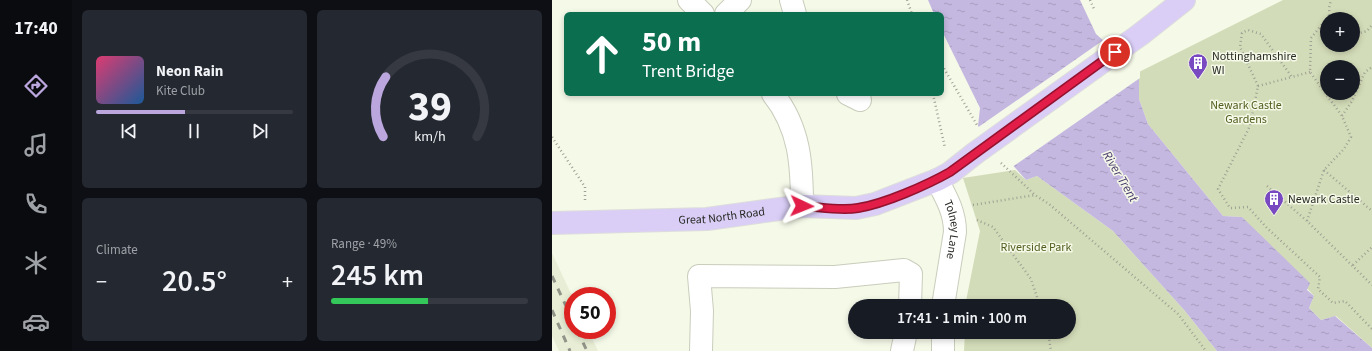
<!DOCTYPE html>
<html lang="en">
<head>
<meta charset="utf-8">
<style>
  :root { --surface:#171b24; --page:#242831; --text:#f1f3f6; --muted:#9ea1a6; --line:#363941; --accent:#bba6de }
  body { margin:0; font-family:"Source Sans 3",sans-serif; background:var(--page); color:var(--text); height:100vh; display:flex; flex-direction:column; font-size:15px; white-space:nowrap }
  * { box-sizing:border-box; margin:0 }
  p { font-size:13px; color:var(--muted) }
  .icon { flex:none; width:22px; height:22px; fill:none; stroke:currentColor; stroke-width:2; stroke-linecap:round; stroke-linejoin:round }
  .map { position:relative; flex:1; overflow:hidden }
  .side { display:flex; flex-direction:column; gap:10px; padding:10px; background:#0d0f14; width:480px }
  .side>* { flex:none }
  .hud { position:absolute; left:12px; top:12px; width:380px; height:84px; border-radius:6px; box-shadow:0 2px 6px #0003; background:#0b6e4f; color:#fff; overflow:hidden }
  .fabs { position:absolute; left:768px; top:12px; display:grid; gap:8px }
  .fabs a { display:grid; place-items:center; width:40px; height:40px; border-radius:50%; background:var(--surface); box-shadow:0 2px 6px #0003; font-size:20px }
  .speed { position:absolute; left:12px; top:287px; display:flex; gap:8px; font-size:20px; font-weight:700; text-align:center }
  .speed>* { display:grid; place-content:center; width:52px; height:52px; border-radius:50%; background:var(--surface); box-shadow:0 2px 6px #0003; line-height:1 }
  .speed .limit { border:6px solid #d22; background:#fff; color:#111 }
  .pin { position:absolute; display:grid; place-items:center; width:34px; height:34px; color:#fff; margin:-17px; border:2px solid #fff; border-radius:50%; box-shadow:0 1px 4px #0007 }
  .me { position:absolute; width:44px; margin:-22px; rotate:92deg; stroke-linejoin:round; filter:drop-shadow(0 0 3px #0008) }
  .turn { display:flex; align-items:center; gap:14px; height:84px; padding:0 12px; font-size:18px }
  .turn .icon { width:52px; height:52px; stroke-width:2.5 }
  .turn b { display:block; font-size:28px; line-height:34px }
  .big { font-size:30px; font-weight:600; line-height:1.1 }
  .side .card { flex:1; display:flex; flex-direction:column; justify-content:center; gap:6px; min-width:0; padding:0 14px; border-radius:6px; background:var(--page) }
  .side .dial { align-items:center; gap:0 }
  .dial svg { height:104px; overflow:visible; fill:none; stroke:var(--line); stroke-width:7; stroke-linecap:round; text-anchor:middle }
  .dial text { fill:var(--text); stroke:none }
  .song { display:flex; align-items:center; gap:12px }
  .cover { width:48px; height:48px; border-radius:6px; background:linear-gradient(135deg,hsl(340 70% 55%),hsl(210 70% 35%)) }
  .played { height:4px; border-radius:2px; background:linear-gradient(90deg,var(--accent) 45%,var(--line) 45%) }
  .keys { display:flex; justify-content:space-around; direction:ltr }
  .heat { display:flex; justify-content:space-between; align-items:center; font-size:22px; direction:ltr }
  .charge { height:6px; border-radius:3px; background:linear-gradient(90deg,#34c759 49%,var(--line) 0) }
  .side .tiles { flex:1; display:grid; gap:10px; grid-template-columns:repeat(2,1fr) }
  .trip { position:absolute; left:296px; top:299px; width:228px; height:40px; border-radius:20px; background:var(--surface); box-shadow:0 2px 6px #0003; font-weight:600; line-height:40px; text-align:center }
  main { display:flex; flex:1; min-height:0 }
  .tab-bar { display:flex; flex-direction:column; width:72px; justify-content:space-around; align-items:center; background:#090b0e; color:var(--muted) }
  .tab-bar .icon { width:28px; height:28px }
  .tab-bar .selected { color:var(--accent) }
  .tab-bar b { font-size:18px; color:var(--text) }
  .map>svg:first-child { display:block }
</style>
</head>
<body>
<main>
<nav class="tab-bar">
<b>17:40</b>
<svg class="icon selected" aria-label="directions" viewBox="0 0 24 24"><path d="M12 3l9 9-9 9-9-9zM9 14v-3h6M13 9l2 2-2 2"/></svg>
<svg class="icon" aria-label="music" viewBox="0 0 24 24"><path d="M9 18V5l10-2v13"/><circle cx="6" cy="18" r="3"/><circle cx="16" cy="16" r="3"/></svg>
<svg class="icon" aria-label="phone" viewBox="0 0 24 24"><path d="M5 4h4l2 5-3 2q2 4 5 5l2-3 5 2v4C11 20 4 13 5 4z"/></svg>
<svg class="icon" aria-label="climate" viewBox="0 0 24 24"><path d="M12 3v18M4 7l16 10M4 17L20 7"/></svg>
<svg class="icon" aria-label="car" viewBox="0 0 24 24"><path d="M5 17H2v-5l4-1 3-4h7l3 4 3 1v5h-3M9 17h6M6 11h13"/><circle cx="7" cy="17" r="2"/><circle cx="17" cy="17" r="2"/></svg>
</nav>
<section class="side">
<div class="tiles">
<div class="card">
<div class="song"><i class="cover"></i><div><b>Neon Rain</b><p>Kite Club</p></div></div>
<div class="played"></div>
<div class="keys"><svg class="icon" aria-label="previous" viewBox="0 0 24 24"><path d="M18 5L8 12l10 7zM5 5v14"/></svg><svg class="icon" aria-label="pause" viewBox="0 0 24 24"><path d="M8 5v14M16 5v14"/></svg><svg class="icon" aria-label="next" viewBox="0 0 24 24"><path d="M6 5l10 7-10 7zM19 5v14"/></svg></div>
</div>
<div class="card dial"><svg viewBox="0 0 100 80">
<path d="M14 69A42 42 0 1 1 86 69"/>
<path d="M14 69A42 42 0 0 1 16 23" stroke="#bba6de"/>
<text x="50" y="56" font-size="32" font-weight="700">39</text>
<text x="50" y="72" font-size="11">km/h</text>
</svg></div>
<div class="card"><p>Climate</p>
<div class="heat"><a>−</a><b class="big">20.5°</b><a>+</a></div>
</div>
<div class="card"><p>Range · 49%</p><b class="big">245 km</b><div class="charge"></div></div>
</div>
</section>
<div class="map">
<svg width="820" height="351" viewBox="0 0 820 351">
  <defs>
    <pattern id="water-ripples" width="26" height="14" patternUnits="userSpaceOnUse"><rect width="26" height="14" fill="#c4b8e0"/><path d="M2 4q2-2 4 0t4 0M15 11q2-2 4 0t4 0" fill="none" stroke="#a89ec0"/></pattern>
  </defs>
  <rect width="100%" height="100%" fill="#f5f9e8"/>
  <path fill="#e8eed5" d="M 0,253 L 21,298 L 21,330 L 36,330 L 46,351 L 7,351 L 0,336 Z"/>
  <path fill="#d3dcb8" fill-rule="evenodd" d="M 731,0 L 820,0 L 820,348 L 784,316 L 769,320 L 757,308 L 762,296 L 690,217 L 671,216 L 596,124 L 587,99 L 587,72 ZM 775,19 L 801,19 L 801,45 L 775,45 ZM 775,67 L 801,67 L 801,93 L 775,93 Z
    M 463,170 L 474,180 L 485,176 L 561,231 L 633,311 L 665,351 L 412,351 L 413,332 L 517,332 L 517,306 L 413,306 L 428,231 L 411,178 Z"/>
  <path fill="url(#water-ripples)" d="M 376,0 L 528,0 L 544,34 L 587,72 L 587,99 L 596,124 L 671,216 L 690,217 L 758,283 L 755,290 L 762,296 L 757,308 L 769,320 L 783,316 L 820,348 L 820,351 L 665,351 L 633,311 L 561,231 L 485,176 L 474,180 L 426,126 L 428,108 L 390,31 L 390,14 L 382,14 Z"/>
  <path fill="#f5f9e8" d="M 553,39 L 588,71 L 588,78 L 459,168 L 425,128 Z"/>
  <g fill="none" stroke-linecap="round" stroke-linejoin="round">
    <defs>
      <g id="minor">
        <path d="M 137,0 L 151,14"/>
        <path d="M 239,0 L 243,14"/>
        <path d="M 174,14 L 188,0"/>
        <path d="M 221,94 C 248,128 250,165 250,206"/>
        <path d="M 296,94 L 308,100"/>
        <path id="s1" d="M 385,180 C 394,197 403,212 403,232 L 391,306"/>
        <path d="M 149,351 L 150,311 L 147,276 L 283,277 L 352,270 L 359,274 L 358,306"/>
        <path d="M 350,351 L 354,332"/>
        <path d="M 391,351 L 391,332"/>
      </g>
      <g id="major">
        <path d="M 589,34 L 632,0"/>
        <path id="s2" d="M 0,223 L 155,219 L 250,206 L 304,208 L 323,204 L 385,180 L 398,173 L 422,154"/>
      </g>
    </defs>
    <use href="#minor" stroke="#c9cdbc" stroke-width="24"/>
    <use href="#major" stroke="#dddddc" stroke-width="24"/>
    <path stroke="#9ea195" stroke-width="2.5" stroke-dasharray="1 3" stroke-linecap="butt" d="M 355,0 L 360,14
      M 538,0 L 542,9
      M 778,19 L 777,8 L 779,0
      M 801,35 L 815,31 L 820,25
      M 390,65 L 425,125
      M 758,72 L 740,77 L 709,34 L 696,30 L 690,33 L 688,47 L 706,86 L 698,126 L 666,189 L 678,208 L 696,207 L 715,228 L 768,277 L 766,289 L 781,303 L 793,301 L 820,329
      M 706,86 L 740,77
      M 381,94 L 393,148
      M 790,116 L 800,101 L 813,72 L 820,67
      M 0,137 L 33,187 L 33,200
      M 449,163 L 483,195 L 497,204 L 626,314 L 654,351
      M 772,170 L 820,211
      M 715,186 L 755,221 L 820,285
      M 421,205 L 483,195
      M 425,220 L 441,227 L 479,279 L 488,306
      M 755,221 L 772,170 L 792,149 L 799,137 L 790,116 L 758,72 L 759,38 L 777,16
      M 801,265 L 820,247
      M 496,332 L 499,351"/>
    <use href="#minor" stroke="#fff" stroke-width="22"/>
    <use href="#major" stroke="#dacef7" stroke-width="22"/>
    <path stroke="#919488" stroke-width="3" stroke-dasharray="7 7" stroke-linecap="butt" d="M 0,276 L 21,321
      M 0,310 L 18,351
      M 25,330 L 35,351"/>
    <defs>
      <path id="major-bridge" d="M 422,154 L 589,34"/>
    </defs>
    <use href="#major-bridge" stroke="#dddddc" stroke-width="24" stroke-linecap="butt"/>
    <use href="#major-bridge" stroke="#dacef7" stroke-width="22"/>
  </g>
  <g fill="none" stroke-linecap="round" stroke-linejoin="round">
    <defs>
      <path id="route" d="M 250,206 C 268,207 289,211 306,208 C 332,204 375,185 398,172 L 563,52"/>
    </defs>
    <use href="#route" stroke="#92132f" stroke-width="10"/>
    <use href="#route" stroke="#e11d48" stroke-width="7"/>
  </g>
  <defs>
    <symbol id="building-pin" viewBox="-11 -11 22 30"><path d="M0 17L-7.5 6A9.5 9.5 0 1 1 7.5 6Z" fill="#7949c1" stroke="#f5f9e8"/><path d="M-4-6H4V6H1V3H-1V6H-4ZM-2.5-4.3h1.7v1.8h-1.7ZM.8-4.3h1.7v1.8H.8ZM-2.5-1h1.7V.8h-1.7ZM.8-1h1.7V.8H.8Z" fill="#fff"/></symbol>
  </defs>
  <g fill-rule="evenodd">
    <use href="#building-pin" x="635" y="52" width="22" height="30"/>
    <use href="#building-pin" x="711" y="188" width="22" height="30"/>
  </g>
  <g text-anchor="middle" stroke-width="3" stroke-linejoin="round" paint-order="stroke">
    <g font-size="12" fill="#282a24" stroke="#f5f9e8" text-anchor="start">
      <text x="660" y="60">Nottinghamshire<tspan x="660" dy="14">WI</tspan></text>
      <text x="736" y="203">Newark Castle</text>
    </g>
    <g font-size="12" fill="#535e20" stroke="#f5f9e8">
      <text x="694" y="109">Newark Castle<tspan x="694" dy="14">Gardens</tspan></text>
      <text x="484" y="251">Riverside Park</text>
    </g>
    <g font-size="12" fill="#282a24" stroke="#f5f9e8">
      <text dy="4" stroke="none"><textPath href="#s2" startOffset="170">Great North Road</textPath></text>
      <text dy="4" stroke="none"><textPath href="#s1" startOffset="53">Tolney Lane</textPath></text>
    </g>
    <g font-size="13" font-style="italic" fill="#4a396c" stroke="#f5f9e8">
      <text transform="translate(569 176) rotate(59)" y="5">River Trent</text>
    </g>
  </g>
</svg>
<div class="fabs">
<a>+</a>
<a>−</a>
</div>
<div class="speed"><div class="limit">50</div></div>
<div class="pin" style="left:563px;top:52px;background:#d93025"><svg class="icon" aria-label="arrive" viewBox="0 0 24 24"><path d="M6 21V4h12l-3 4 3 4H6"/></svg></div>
<svg class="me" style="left:250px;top:206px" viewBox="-20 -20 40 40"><path d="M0-17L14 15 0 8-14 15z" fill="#e11d48" stroke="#fff" stroke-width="4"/></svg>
<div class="trip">17:41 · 1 min · 100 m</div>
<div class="hud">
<div class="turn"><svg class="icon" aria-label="ahead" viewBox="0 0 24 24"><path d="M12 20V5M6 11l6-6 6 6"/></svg><div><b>50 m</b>Trent Bridge</div></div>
</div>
</div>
</main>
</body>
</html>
